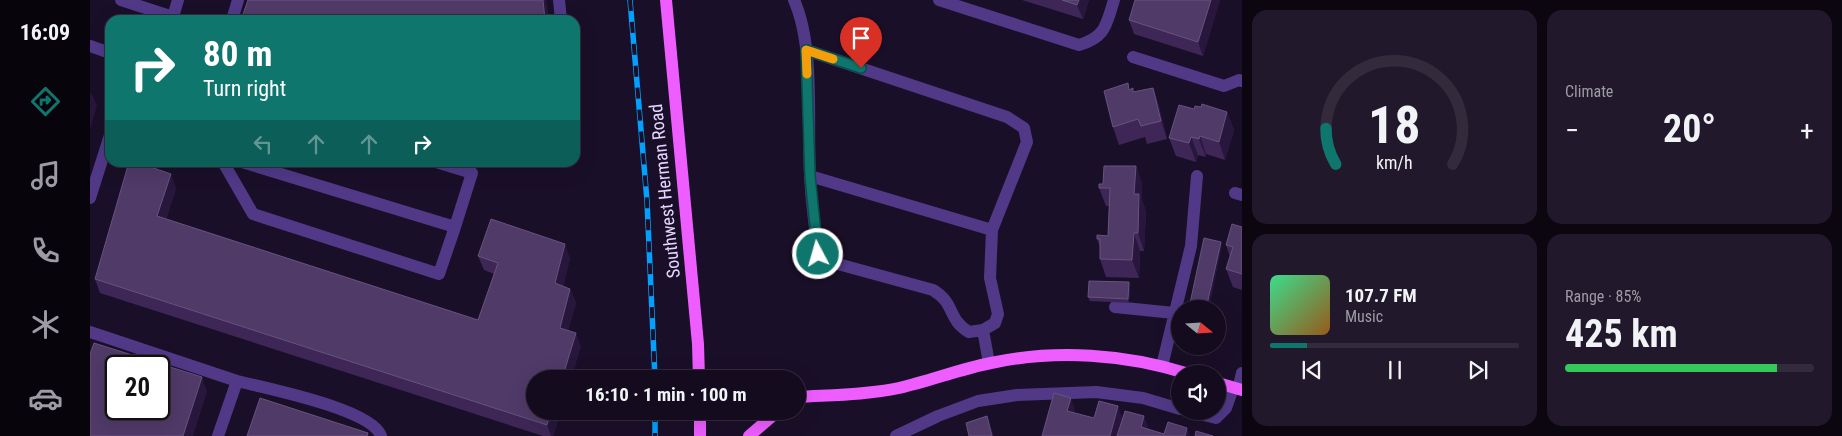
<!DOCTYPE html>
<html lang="en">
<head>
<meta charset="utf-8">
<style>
  :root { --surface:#140b1e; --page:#21192b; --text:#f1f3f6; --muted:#9d9ba4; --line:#332b3c; --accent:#0f766e }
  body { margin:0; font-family:"Roboto Condensed",sans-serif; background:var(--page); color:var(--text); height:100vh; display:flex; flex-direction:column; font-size:19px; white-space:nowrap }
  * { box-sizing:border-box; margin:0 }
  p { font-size:16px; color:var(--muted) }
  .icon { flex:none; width:28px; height:28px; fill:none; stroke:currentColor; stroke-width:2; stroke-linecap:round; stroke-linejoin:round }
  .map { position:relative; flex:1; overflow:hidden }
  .details { display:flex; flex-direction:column; gap:10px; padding:10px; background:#0b0610; width:600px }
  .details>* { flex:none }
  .banner { position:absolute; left:15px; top:15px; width:475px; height:152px; border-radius:15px; box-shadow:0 5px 20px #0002,0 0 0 1px var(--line); background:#0f766e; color:#fff; overflow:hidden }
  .needle { width:32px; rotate:108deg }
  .buttons { position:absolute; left:1081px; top:300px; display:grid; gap:10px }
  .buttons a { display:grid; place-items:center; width:55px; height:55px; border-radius:50%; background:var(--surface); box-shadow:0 5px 20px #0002,0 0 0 1px var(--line); font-size:25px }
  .speed { position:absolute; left:15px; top:355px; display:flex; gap:10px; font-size:25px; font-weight:700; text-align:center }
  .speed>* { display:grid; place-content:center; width:65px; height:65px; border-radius:50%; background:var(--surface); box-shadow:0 5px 20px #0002,0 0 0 1px var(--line); line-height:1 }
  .speed .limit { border:2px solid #111; border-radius:8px; background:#fff; color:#111 }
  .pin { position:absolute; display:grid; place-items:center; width:42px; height:42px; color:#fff; margin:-51px -21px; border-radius:50% 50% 50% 0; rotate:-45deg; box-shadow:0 0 5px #0007 }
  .pin .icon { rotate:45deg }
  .me { position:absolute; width:55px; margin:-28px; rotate:354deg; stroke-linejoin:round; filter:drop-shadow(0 0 4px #0008) }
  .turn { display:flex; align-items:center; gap:18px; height:105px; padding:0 15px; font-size:22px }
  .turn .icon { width:65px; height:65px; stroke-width:2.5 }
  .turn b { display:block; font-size:35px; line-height:42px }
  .lanes { display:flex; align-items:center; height:48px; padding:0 15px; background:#0003; justify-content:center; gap:25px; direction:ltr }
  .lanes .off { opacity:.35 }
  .big { font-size:38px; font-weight:700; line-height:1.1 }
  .details .tile { flex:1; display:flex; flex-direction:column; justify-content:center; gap:8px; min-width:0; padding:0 18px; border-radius:15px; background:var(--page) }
  .details .dial { align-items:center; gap:0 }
  .dial svg { height:130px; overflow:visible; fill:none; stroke:var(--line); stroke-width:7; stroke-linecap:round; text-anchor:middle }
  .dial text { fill:var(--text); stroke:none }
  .song { display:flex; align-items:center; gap:15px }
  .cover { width:60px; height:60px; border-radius:8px; background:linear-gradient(135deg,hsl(150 70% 55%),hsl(30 70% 35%)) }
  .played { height:5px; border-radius:2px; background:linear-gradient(90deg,var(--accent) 15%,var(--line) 15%) }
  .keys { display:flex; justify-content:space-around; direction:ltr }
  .heat { display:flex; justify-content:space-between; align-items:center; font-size:28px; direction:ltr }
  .charge { height:8px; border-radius:4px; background:linear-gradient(90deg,#34c759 85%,var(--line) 0) }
  .details .tiles { flex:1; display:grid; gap:10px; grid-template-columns:repeat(2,1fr) }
  .trip { position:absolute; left:436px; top:370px; width:280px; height:50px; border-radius:25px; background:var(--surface); box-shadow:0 5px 20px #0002,0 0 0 1px var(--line); font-weight:700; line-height:50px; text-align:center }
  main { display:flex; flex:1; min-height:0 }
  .dock { display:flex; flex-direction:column; width:90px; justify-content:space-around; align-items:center; background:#08040c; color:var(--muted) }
  .dock .icon { width:35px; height:35px }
  .dock .selected { color:var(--accent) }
  .dock b { font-size:22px; color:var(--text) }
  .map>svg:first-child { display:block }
</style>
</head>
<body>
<main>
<nav class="dock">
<b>16:09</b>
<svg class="icon selected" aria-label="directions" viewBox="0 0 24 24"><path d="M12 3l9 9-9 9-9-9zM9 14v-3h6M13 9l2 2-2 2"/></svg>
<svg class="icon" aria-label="music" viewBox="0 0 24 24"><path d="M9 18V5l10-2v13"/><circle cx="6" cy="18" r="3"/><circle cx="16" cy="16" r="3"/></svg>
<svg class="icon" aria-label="phone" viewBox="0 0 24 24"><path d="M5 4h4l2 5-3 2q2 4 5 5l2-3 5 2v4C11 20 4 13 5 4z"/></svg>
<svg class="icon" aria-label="climate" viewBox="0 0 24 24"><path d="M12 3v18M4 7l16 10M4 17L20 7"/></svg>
<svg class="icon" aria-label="car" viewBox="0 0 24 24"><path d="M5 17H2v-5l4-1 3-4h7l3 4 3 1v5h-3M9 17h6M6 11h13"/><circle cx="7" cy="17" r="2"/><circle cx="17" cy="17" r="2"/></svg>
</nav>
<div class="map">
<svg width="1152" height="436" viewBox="0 0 1152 436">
  <rect width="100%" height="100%" fill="#1a0f28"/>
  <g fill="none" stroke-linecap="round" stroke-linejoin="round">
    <path stroke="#513988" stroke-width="12" d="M 31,0 L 83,17
      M 469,0 L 471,20
      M 704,0 C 725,47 717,122 720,174 C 721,201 725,227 728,254 L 737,261 L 843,290 C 866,304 857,319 879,332 L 893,330
      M 849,0 L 989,45 C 1016,37 1016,25 1024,0
      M 82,20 L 88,0
      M 142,20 L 148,0
      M 0,46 L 20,53
      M 716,50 L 917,117 L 934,128 L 937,142 L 902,230 L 900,278 L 908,314 L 905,323 L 893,330 L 899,363
      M 1043,57 L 1134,86 L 1149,80 L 1152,81
      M 133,162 L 163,214 L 349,274 L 365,227
      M 152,162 L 365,227 L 382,173 L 346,162
      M 720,176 L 902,230
      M 1145,193 L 1152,195
      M 0,198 L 20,135
      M 1025,307 L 1084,313
      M 0,332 L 147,381 L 128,436
      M 1072,366 L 1101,246 L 1107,176
      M 147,381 C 175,388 282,409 291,436
      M 1148,389 L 1152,373
      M 1098,411 L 1126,418 L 1136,408 L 1143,388
      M 806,436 L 848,416 L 888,401 L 927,395 L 1006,392 L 1053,398 L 1090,409"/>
    <path stroke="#ee5dff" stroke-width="12" d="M 576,0 L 608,344 L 609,379
      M 1128,383 L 1152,390
      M 708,397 C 741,395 776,395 809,388 C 840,381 870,369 901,363 C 966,349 1036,354 1099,374
      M 610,411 L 610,436
      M 659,436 L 688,411"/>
    <defs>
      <path id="rail" d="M 540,0 L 557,201 L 565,379
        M 565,411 L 565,436"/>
    </defs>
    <use href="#rail" stroke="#02a1ff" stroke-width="5.5"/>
    <use href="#rail" stroke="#1a0f28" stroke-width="4" stroke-dasharray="11" stroke-linecap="butt"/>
  </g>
  <path fill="#3e2756" d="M 932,0 L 999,0 L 993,19 Z
    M 1130,0 L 1113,56 L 1044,34 L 1039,20 Z
    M 1063,88 L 1069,106 L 1077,139 L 1057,144 L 1055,137 L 1029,145 L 1023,127 L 1040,89 L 1044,92 Z
    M 1104,109 L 1137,112 L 1144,130 L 1135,160 L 1116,154 L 1116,157 L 1108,155 L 1106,162 L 1086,156 L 1079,138 Z
    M 1046,166 L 1052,184 L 1052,200 L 1056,212 L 1054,251 L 1050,251 L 1049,278 L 1016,277 L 1010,259 L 1010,247 L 1007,239 L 1018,236 L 1019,206 L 1016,206 L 1009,188 L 1013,184 Z
    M 86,188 L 76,219 L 388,320 L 404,274 L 394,270 L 388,256 L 480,258 L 473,286 L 480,289 L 486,303 L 478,330 L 491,347 L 445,411 L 471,411 L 463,436 L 453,436 L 10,293 L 5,279 Z
    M 1152,227 L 1152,290 L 1143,287 L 1136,269 L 1140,257 L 1136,245 Z
    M 1039,282 L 1040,286 L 1039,303 L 1000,301 L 998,297 Z"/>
  <path fill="#28163c" d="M 453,0 L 456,0 L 457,4 L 459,20 L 455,20 Z
    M 989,0 L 999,0 L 993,19 L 987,5 Z
    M 1121,0 L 1130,0 L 1113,56 L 1108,42 Z
    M 1063,88 L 1069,106 L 1077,139 L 1071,121 Z
    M 1,92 L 7,106 L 0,129 L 0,97 Z
    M 1137,112 L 1144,130 L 1135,160 L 1129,142 Z
    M 1110,136 L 1116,154 L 1116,157 L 1109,139 Z
    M 1101,137 L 1108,155 L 1106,162 L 1099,143 Z
    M 1046,166 L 1052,184 L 1052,200 L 1056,212 L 1054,251 L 1048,233 L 1044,194 Z
    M 81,174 L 86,188 L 72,230 L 67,216 Z
    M 1044,233 L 1050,251 L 1049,278 L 1042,260 Z
    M 1131,242 L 1132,246 L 1119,309 L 1116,309 Z
    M 475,244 L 480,258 L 471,297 L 465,283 Z
    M 1039,282 L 1040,286 L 1039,303 L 1038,299 Z
    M 480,289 L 486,303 L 475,342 L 470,328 Z
    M 486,333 L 491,347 L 481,379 L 472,379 Z
    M 112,377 L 117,392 L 103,436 L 93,436 Z
    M 981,398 L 985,410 L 981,422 L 977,411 Z
    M 1028,406 L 1032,417 L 1027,436 L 1020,436 Z
    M 461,411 L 471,411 L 463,436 L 461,436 L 457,425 Z
    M 897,416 L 901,428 L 904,436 L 902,436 Z
    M 1054,416 L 1058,427 L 1056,436 L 1051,427 Z
    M 1097,428 L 1100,436 L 1095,436 Z"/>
  <path fill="#503a68" stroke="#675280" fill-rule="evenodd" d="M 158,0 L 453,0 L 455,20 L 151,20 Z
    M 972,0 L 989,0 L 987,5 Z
    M 1045,0 L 1121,0 L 1108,42 L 1039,20 Z
    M 1038,83 L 1039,90 L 1043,88 L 1043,92 L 1063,88 L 1071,121 L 1051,126 L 1048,119 L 1023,127 L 1014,91 Z
    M 1112,104 L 1137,112 L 1129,142 L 1110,136 L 1109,139 L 1101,137 L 1099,143 L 1079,138 L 1089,105 L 1104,109 L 1105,106 L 1111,107 Z
    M 39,162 L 46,162 L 81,174 L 67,216 L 388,320 L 408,263 L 388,256 L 401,219 L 475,244 L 465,283 L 480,289 L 470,328 L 486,333 L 472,379 L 445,379 L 445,411 L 461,411 L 457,425 L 5,279 Z
    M 1014,166 L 1046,166 L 1044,194 L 1049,194 L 1048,233 L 1044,233 L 1042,260 L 1010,259 L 1010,239 L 1007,239 L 1007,235 L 1018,236 L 1020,188 L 1009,188 L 1009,184 L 1013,184 Z
    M 1142,224 L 1152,227 L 1152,274 L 1136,269 L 1143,247 L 1136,245 Z
    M 1114,238 L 1131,242 L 1116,309 L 1103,309 L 1099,308 Z
    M 999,281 L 1039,282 L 1038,299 L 998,297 Z
    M 4,343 L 112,377 L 93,436 L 0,436 L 0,354 ZM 26,366 L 69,366 L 69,409 L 26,409 Z
    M 964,393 L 981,398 L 977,411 L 1004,418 L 1009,401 L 1028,406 L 1020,436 L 952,436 Z
    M 170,398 L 278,433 L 277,436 L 157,436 Z
    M 1035,411 L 1054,416 L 1051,427 L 1074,434 L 1078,422 L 1097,428 L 1095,436 L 1027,436 Z
    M 897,416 L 902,436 L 879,436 L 876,423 Z
    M 1106,431 L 1123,436 L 1105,436 Z"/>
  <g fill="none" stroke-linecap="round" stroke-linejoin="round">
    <defs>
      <path id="route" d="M 728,254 L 720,176 L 716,50 L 771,68"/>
    </defs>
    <use href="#route" stroke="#0a4d48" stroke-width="12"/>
    <use href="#route" stroke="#0f766e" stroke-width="9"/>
    <path stroke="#f59e0b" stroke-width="9" d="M 717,74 L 716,50 L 743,59"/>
  </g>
  <g text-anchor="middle" stroke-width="5" stroke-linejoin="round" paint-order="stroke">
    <g font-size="18" fill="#e6d6ff" stroke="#1a0f28">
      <text transform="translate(575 191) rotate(-96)" y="6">Southwest Herman Road</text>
    </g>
  </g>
</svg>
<div class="buttons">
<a><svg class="needle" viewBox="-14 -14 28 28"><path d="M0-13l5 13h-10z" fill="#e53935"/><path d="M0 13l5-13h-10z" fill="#9d9ba4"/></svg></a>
<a><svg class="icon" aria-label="sound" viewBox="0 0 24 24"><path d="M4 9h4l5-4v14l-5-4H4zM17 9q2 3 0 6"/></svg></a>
</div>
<div class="speed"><div class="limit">20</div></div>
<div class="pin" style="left:771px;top:68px;background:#d93025"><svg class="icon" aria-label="arrive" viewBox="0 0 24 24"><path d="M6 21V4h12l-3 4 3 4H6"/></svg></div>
<svg class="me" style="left:728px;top:254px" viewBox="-20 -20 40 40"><circle r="17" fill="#0f766e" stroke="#fff" stroke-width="3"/><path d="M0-11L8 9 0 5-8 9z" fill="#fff"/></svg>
<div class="trip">16:10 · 1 min · 100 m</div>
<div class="banner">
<div class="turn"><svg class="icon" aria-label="right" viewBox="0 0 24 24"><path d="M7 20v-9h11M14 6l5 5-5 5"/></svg><div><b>80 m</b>Turn right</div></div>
<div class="lanes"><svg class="icon off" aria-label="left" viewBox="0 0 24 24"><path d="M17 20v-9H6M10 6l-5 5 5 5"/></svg><svg class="icon off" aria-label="ahead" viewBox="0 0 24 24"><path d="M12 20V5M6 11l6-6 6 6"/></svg><svg class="icon off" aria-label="ahead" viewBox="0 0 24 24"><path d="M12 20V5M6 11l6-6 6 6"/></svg><svg class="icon" aria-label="right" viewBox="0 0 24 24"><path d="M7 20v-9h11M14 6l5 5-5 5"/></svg></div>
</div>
</div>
<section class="details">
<div class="tiles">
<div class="tile dial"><svg viewBox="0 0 100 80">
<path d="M14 69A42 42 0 1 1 86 69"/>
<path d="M14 69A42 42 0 0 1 8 47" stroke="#0f766e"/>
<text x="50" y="56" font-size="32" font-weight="700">18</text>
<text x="50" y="72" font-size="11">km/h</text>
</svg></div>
<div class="tile"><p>Climate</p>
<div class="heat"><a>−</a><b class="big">20°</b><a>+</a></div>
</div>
<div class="tile">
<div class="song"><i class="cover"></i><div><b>107.7 FM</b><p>Music</p></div></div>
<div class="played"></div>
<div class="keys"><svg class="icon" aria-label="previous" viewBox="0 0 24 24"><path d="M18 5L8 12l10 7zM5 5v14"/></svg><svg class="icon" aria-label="pause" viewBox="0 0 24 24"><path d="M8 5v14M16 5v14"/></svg><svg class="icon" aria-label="next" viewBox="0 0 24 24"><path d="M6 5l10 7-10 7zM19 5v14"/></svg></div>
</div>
<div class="tile"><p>Range · 85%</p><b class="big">425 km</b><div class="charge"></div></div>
</div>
</section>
</main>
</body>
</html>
